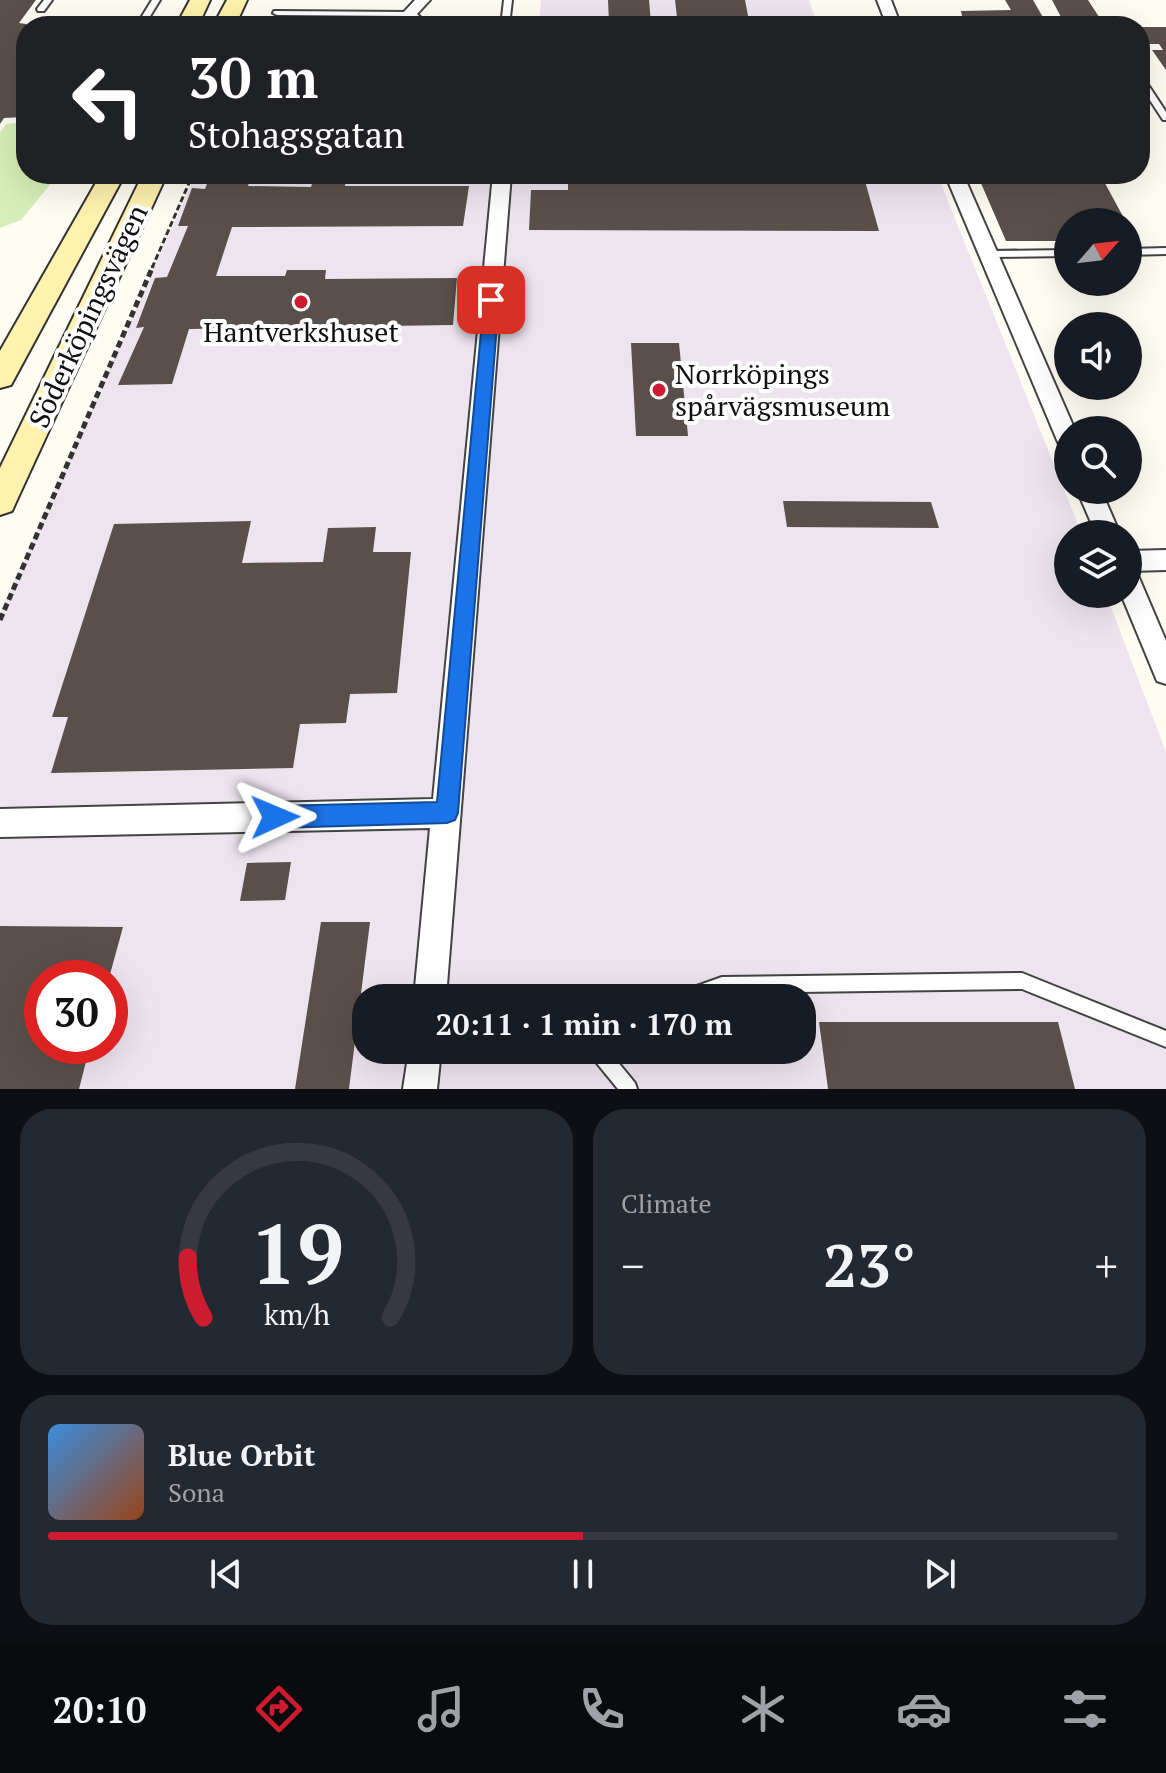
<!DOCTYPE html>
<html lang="en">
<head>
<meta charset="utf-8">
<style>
  :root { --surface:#171b24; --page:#242831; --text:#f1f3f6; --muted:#9ea1a6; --line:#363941; --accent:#cd1b2f }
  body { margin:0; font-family:"PT Serif",serif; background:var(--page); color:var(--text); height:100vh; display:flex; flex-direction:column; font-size:30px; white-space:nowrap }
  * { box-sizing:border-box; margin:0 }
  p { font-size:26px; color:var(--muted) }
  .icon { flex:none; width:44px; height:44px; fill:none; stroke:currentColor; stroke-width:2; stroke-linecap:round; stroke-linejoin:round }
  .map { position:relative; height:1089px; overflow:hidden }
  .details { display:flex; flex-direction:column; gap:20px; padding:20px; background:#0d0f14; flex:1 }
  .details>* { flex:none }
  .banner { position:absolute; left:16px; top:16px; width:1134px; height:168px; border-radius:32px; box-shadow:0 8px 32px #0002; background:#202124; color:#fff; overflow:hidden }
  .needle { width:52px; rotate:62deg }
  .tools { position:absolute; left:1054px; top:208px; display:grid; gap:16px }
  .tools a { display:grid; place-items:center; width:88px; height:88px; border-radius:50%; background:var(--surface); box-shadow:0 8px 32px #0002; font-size:40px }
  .speed { position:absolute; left:24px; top:960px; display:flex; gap:16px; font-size:40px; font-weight:700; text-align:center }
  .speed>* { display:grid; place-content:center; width:104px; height:104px; border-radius:50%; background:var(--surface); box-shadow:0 8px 32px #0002; line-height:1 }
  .speed .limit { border:12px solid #d22; background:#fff; color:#111 }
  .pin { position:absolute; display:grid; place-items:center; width:68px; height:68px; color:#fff; margin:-34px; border-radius:16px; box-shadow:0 4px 12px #0006 }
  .me { position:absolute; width:88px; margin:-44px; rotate:89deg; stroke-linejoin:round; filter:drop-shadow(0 0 6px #0008) }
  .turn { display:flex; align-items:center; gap:28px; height:168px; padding:0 40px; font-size:36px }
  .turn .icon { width:104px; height:104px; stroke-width:2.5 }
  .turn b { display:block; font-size:56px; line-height:68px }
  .big { font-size:60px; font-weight:800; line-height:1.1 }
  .details .card { flex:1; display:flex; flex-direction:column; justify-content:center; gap:12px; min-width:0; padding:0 28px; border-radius:32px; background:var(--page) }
  .details .dial { align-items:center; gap:0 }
  .dial svg { height:208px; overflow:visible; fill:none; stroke:var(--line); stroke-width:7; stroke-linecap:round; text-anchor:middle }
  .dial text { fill:var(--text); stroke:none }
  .song { display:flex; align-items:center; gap:24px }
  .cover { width:96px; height:96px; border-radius:12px; background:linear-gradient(135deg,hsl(210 70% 55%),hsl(20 70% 35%)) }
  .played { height:8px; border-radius:4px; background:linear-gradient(90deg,var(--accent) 50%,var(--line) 50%) }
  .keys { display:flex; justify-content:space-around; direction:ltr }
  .heat { display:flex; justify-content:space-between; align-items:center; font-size:44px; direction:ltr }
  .details .tiles { flex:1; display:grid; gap:20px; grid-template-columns:1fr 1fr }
  .card:last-child { grid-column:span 2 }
  .trip { position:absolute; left:352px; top:984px; width:464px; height:80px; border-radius:32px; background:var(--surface); box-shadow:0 8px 32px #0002; font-weight:800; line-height:80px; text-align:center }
  .menu { display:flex; height:128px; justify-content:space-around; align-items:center; background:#090b0e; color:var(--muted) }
  .menu .icon { width:56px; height:56px }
  .menu .current { color:var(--accent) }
  .menu b { font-size:36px; color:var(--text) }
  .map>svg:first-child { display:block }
</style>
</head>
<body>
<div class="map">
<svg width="1166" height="1089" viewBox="0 0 1166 1089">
  <rect width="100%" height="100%" fill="#fffcf3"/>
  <path fill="#ede4ef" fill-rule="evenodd" d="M 541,0 L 809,0 L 818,26 L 539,26 Z
    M 196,174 L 937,174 L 1082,534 L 1068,534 L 1068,594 L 1106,594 L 1166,752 L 1166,1089 L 0,1089 L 0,614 ZM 42,978 L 110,978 L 110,1046 L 42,1046 ZM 366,998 L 802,998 L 802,1050 L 366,1050 Z"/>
  <path fill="#d7eeb8" d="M 26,122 L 26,174 L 57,176 L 21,220 L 0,228 L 0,132 L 6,124 Z"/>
  <path fill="#5a504b" d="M 0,0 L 36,0 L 19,23 L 26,24 L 26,117 L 4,118 L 0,124 Z
    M 608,0 L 649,0 L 651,23 L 609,23 Z
    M 675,0 L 745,0 L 750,26 L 678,26 Z
    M 1005,0 L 1033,0 L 1048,26 L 964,26 L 961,11 L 1011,10 Z
    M 1052,0 L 1088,0 L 1105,26 L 1070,25 L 1070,20 L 1061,17 Z
    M 46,16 L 84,16 L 80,22 L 123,22 L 121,26 L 39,26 Z
    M 1140,27 L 1166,27 L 1166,70 L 1152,50 L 1163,50 L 1159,44 L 1140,44 Z
    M 211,174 L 251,174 L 248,186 L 311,187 L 315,174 L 347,174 L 345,186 L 469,186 L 463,226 L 232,227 L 216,276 L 285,276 L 287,270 L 326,270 L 325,279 L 457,278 L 453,325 L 189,329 L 172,384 L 118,385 L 144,327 L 136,328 L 155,278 L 167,277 L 188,226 L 178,226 L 192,188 L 205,189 Z
    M 568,174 L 863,174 L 879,231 L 529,230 L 531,190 L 568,190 Z
    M 977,174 L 1100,174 L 1126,222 L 1068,222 L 1068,241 L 1006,241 Z
    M 631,343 L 679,343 L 688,436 L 636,436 Z
    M 783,501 L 931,502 L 939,528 L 787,527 Z
    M 251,521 L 242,563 L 323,562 L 328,528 L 376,527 L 373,552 L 411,552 L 397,693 L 350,694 L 346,723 L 300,724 L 293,768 L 51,773 L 68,717 L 52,717 L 114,524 Z
    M 291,862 L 285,900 L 240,901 L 247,863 Z
    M 321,922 L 370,922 L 349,1089 L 295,1089 Z
    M 0,926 L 123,927 L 109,978 L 42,978 L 42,1046 L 90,1046 L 79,1089 L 0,1089 Z
    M 819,1022 L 1058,1022 L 1075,1089 L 828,1089 Z"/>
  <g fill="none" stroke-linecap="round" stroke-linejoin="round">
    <defs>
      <path id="service" d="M 44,0 L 52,0 L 44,11 L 38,11 L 37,9 Z
        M 152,0 L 160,0 L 144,26 L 136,26 Z
        M 504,0 L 512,0 L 509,26 L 501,26 Z
        M 274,11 L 409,12 L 413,14 L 409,16 L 277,15 L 273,13 Z
        M 1140,77 L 1143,77 L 1166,112 L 1166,120 L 1163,120 L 1140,85 Z
        M 1166,248 L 1166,254 L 1128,255 L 1128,249 Z
        M 1068,250 L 1068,256 L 988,257 L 983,254 L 988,251 Z
        M 1022,973 L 1166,1031 L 1166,1047 L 1022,989 L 722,993 L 708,998 L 678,998 L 680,992 L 722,977 Z
        M 589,1050 L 608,1050 L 635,1083 L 637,1089 L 618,1089 L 591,1056 Z"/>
      <path id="minor" d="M 415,0 L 430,0 L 417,14 L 429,26 L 413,26 L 402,14 Z
        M 877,0 L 891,0 L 901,26 L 887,26 Z
        M 493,174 L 511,174 L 446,998 L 414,998 L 430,828 L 0,837 L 0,809 L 433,799 Z
        M 945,174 L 963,174 L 1075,430 L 1068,430 L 1068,449 L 1060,446 L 1057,440 Z
        M 1077,490 L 1101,490 L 1120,534 L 1096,534 Z
        M 1166,550 L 1166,570 L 1130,571 L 1137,573 L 1166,641 L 1166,684 L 1157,681 L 1121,594 L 1128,594 L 1128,551 Z
        M 409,1050 L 441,1050 L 437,1089 L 403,1089 Z"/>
      <path id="secondary" d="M 190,0 L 210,0 L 198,26 L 176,26 Z
        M 227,0 L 247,0 L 235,26 L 213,26 Z
        M 101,174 L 125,174 L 11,385 L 0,388 L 0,351 Z
        M 143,174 L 167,174 L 16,502 L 12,511 L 0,515 L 0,468 Z"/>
    </defs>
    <use href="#service" stroke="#434343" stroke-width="4"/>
    <use href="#minor" stroke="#434343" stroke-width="4"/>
    <use href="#secondary" stroke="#323232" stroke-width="4"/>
    <path stroke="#323232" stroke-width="3" stroke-dasharray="6 3" stroke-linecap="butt" d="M 152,268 L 193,174"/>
    <path stroke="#323232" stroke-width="5" stroke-dasharray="7 4" stroke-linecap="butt" d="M 0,620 L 153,266"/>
    <use href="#service" fill="#fff" fill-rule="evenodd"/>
    <use href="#minor" fill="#fff" fill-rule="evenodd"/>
    <use href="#secondary" fill="#fff1ae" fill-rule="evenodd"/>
  </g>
  <path fill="#1a73e8" stroke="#114b97" stroke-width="2" d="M 491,295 L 499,300 L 458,813 L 455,820 L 447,823 L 275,828 L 267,825 L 264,817 L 267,809 L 275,806 L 437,802 L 484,300 Z"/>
  <g fill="#cd1b2f" stroke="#fff" stroke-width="3">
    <circle cx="301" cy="302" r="8"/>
    <circle cx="659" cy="390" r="8"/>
  </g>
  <g text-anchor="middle" stroke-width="8" stroke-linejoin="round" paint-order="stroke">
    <g font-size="28" fill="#101010" stroke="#fff">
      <text transform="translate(88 316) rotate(-65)" y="10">Söderköpingsvägen</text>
    </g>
    <g font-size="28" fill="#101010" stroke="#fff">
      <text x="301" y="342">Hantverkshuset</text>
      <text x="675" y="384" text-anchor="start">Norrköpings<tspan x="675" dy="32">spårvägsmuseum</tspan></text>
    </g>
  </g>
</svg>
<div class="tools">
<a><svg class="needle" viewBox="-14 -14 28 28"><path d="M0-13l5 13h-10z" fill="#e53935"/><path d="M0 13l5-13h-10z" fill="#9ea1a6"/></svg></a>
<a><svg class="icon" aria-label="sound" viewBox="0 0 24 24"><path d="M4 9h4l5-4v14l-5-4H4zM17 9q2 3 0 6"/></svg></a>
<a><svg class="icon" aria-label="search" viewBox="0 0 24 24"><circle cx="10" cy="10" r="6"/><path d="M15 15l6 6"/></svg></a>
<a><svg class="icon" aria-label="layers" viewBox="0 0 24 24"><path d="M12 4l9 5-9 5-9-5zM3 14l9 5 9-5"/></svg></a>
</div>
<div class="speed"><div class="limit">30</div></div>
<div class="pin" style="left:491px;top:300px;background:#d93025"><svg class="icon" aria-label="arrive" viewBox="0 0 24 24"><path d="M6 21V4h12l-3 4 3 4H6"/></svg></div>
<svg class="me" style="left:275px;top:817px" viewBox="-20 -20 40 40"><path d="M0-17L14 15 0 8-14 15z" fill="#1a73e8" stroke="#fff" stroke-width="4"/></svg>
<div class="trip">20:11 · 1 min · 170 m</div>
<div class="banner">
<div class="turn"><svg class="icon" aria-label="left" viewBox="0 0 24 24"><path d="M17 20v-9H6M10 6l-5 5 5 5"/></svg><div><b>30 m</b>Stohagsgatan</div></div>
</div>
</div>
<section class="details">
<div class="tiles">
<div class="card dial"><svg viewBox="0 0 100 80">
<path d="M14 69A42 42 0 1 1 86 69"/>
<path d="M14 69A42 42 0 0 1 8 46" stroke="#cd1b2f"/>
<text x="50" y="56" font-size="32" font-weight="700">19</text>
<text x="50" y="72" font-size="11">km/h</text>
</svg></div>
<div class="card"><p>Climate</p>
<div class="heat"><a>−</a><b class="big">23°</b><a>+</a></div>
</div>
<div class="card">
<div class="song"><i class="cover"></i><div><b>Blue Orbit</b><p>Sona</p></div></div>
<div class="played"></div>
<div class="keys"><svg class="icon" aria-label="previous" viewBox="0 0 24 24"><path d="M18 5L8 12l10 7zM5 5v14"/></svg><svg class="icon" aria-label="pause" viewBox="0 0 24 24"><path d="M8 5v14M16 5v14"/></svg><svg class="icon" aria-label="next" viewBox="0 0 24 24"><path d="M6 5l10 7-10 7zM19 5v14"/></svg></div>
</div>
</div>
</section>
<nav class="menu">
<b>20:10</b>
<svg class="icon current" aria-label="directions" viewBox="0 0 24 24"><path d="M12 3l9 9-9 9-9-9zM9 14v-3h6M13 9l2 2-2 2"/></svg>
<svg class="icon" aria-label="music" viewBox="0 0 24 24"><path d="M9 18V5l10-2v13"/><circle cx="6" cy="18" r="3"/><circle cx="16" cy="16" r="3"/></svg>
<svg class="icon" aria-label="phone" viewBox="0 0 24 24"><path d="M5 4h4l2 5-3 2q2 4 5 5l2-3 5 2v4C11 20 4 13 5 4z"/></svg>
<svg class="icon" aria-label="climate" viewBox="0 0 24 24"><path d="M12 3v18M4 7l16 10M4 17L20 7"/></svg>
<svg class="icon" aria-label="car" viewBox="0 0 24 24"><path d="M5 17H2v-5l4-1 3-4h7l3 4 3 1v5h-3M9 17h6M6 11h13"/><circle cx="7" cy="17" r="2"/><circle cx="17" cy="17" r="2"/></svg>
<svg class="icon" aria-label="filters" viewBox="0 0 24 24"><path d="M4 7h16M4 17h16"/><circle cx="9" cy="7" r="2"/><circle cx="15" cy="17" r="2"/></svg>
</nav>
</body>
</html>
